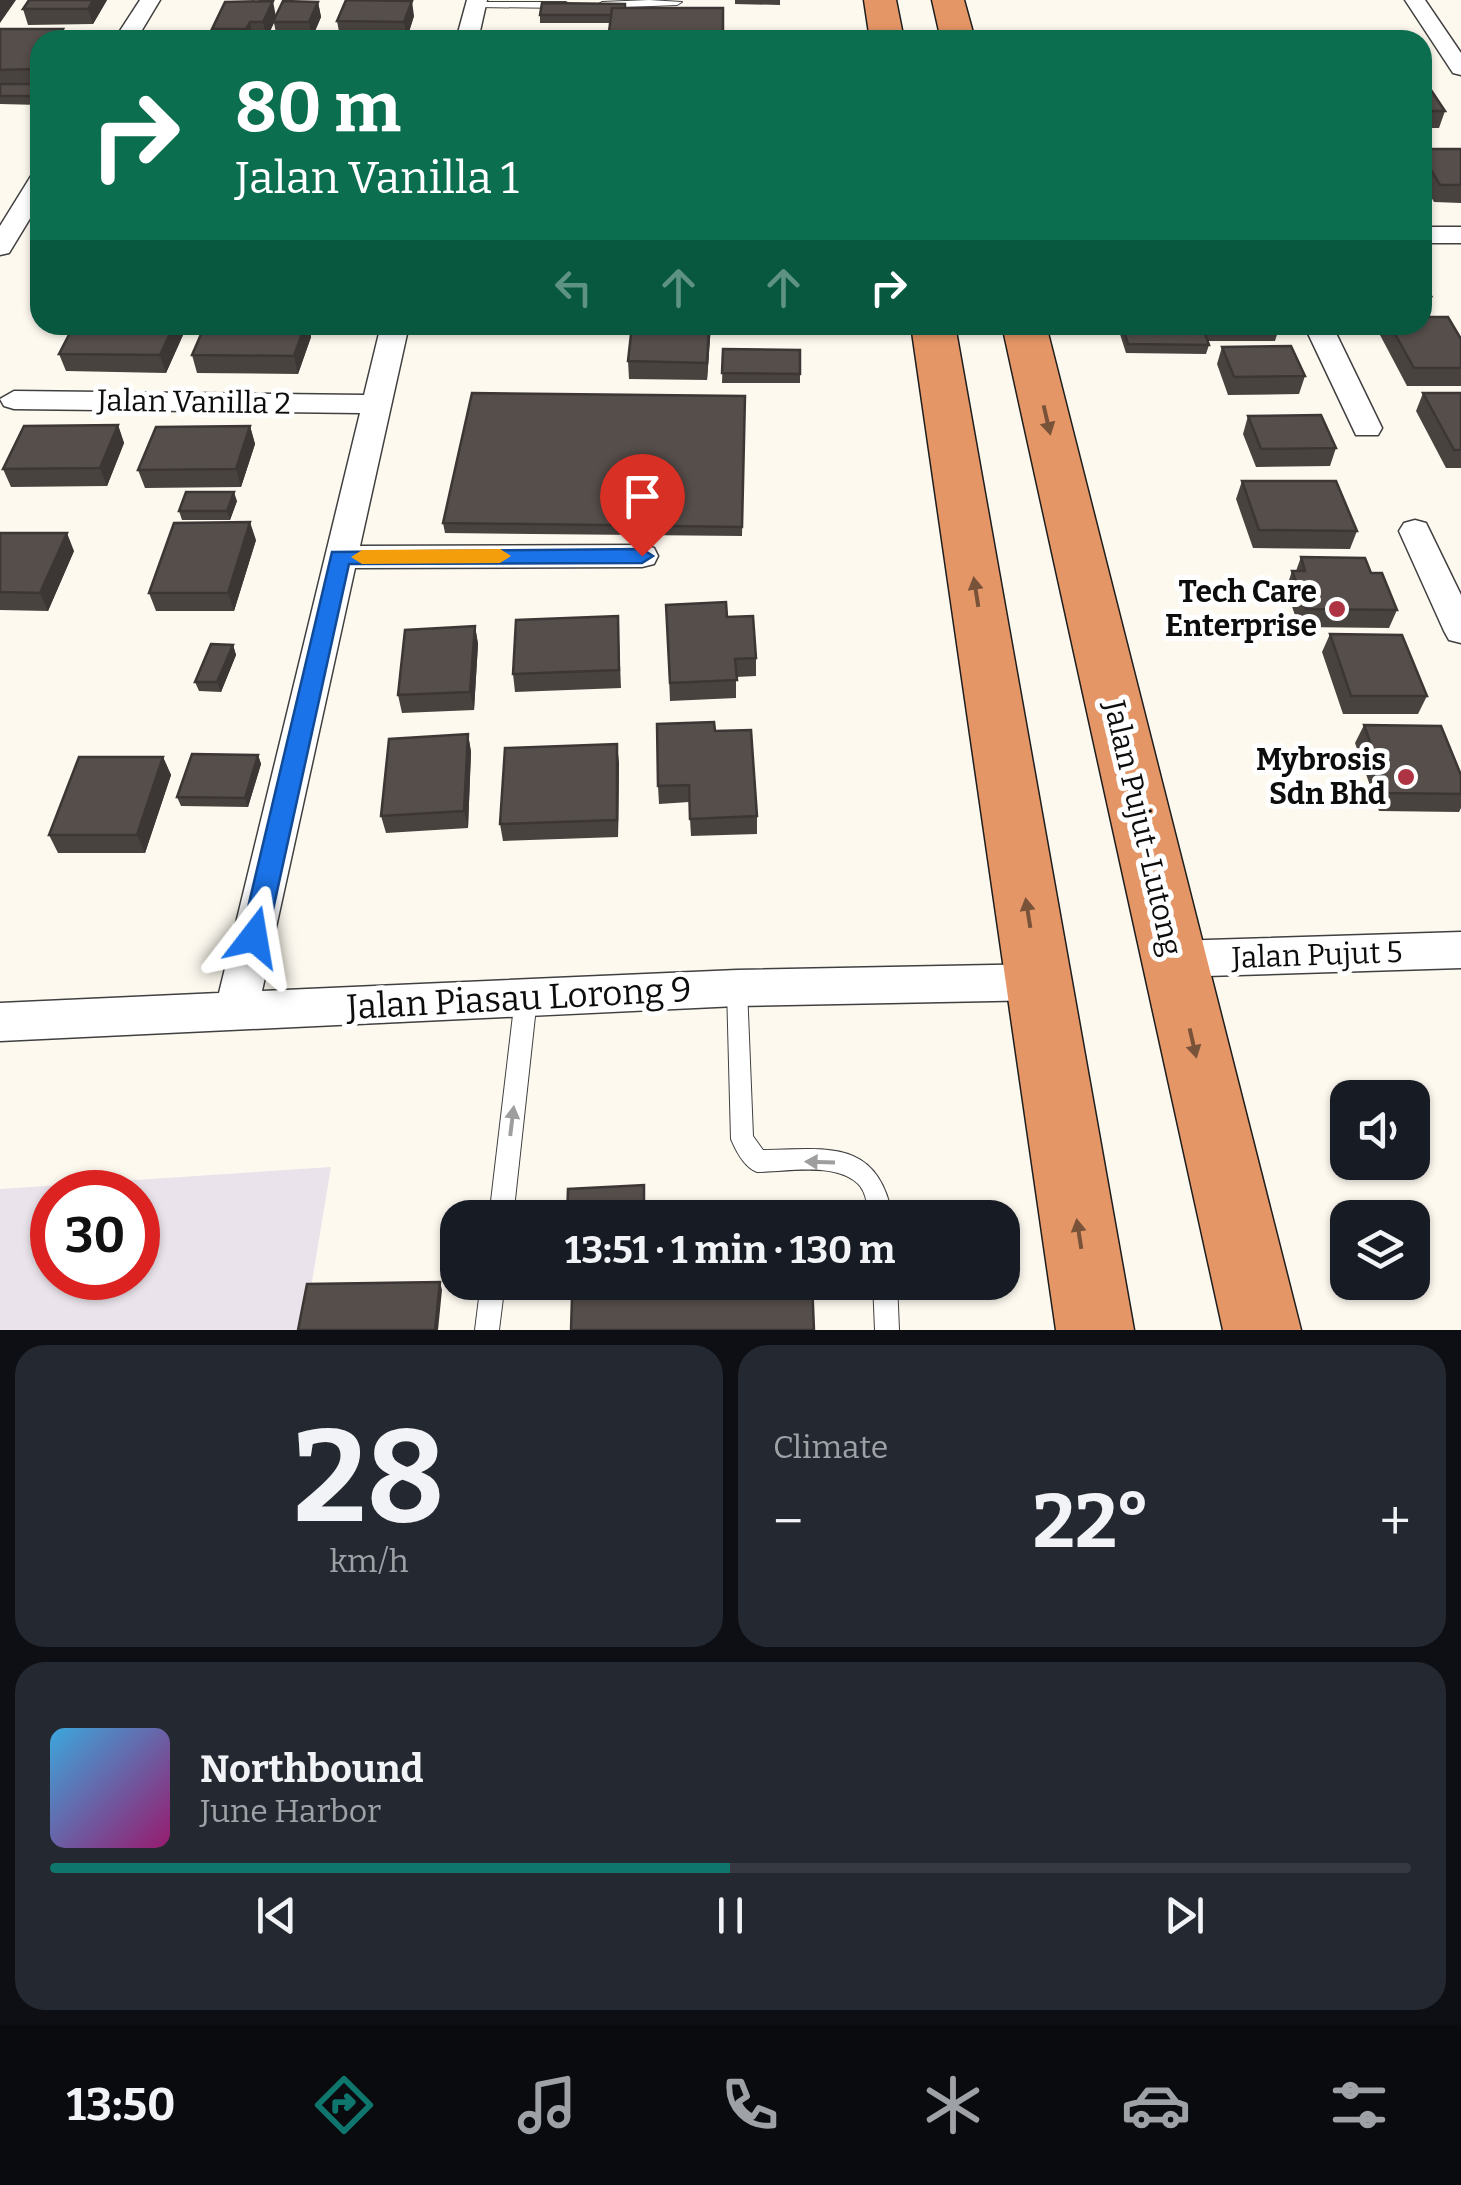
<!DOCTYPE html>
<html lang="en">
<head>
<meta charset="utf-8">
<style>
  :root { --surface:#171b24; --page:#242831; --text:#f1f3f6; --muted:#9ea1a6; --line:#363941; --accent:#0f766e }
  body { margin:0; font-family:Bitter,serif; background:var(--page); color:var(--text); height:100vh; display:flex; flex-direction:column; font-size:38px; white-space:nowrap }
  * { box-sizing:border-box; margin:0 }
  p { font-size:32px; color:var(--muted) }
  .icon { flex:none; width:55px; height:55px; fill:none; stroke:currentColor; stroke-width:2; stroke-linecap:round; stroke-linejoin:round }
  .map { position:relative; height:1330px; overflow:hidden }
  .drawer { display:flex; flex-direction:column; gap:15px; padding:15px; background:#0d0f14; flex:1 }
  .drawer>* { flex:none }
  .guide { position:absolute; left:30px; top:30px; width:1402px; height:305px; border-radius:30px; box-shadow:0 2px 8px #0004; background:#0b6e4f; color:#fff; overflow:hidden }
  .buttons { position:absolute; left:1330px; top:1080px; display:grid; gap:20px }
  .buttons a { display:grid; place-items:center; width:100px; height:100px; border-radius:20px; background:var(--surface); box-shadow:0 2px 8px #0004; font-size:50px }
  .speed { position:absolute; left:30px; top:1170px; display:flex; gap:20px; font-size:50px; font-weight:700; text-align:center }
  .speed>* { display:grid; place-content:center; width:130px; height:130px; border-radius:50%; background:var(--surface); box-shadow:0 2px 8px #0004; line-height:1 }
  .speed .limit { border:15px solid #d22; background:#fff; color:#111 }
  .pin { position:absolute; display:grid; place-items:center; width:85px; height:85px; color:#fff; margin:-102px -42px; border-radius:50% 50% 50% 0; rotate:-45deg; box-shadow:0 0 10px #0007 }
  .pin .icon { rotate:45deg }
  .me { position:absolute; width:110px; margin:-55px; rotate:14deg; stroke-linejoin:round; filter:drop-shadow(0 0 8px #0008) }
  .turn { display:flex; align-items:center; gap:35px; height:210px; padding:0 40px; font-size:45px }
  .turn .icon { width:130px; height:130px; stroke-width:2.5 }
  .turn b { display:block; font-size:70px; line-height:85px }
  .lanes { display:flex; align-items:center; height:95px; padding:0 40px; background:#0003; justify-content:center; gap:50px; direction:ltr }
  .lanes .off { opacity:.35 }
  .big { font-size:75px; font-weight:700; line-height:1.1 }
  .drawer .tile { flex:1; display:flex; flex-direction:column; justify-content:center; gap:15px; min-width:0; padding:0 35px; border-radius:30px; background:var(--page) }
  .drawer .dial { align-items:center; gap:0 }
  .dial b { font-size:130px; line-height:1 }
  .song { display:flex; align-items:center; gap:30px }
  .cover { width:120px; height:120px; border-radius:15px; background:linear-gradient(135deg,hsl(200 70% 55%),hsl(320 70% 35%)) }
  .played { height:10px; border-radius:5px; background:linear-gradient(90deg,var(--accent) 50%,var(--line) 50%) }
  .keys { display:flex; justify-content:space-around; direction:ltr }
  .heat { display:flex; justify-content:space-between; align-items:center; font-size:55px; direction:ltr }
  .drawer .tiles { flex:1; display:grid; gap:15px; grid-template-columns:1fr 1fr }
  .tile:last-child { grid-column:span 2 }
  .trip { position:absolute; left:440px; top:1200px; width:580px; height:100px; border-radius:30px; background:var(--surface); box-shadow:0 2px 8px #0004; font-weight:700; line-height:100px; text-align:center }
  .menu { display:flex; height:160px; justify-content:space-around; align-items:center; background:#090b0e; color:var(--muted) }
  .menu .icon { width:70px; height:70px }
  .menu .active { color:var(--accent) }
  .menu b { font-size:45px; color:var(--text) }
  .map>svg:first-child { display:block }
</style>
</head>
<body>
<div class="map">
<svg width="1461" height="1330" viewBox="0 0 1461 1330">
  <rect width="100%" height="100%" fill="#fdf9ef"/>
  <path fill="#eae3eb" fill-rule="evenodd" d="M 331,1167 L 304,1330 L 0,1330 L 0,1189 ZM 52,1192 L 138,1192 L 138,1278 L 52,1278 Z"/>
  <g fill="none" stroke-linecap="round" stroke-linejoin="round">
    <defs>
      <path id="lane" d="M 649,0 L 682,2 L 677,5 L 602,8 L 597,5 L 602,2 Z
        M 472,2 L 566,2 L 571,5 L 566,8 L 476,7 L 472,6 Z
        M 737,979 L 744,982 L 747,988 L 753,1136 L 763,1150 C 828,1149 878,1138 893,1218 L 869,1218 C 867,1207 867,1195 860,1186 C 838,1161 786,1172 757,1172 C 744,1167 736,1151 731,1139 L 727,988 L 730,982 Z
        M 526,989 L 533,991 L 537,998 L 513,1218 L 489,1218 L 515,998 L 519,991 Z
        M 481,1282 L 505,1282 L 499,1330 L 475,1330 Z
        M 873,1282 L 897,1282 L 899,1330 L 875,1330 Z"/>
      <path id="street" d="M 140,0 L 160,0 L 136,40 L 114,40 Z
        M 467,0 L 487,0 L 478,40 L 456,40 Z
        M 1405,0 L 1425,0 L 1461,53 L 1461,75 L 1453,73 Z
        M 40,174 L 40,202 L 9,253 L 0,255 L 0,226 L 31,176 Z
        M 1422,227 L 1461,227 L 1461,243 L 1422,243 Z
        M 381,325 L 409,325 L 360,546 L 642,545 L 654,548 L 658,556 L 654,564 L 642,567 L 355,568 L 262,991 L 737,970 L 1039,964 L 1054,969 L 1060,982 L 1054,995 L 1039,1000 L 737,1006 L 0,1041 L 0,1003 L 219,993 L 360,413 L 14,409 L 4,406 L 0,399 L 14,391 L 364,395 Z
        M 1304,325 L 1332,325 L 1382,428 L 1378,435 L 1356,435 Z
        M 1415,520 L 1426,523 L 1461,595 L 1461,643 L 1449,640 L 1444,631 L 1399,531 L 1404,523 Z
        M 1461,932 L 1461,968 L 1174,977 L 1159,972 L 1153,959 L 1159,946 L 1174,941 Z"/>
      <path id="highway" d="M 864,0 L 896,0 L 904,40 L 870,40 Z
        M 932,0 L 964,0 L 975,40 L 941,40 Z
        M 911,325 L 955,325 L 1134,1330 L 1056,1330 Z
        M 1002,325 L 1046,325 L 1301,1330 L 1223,1330 Z"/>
    </defs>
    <use href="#lane" stroke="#404040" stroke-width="2"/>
    <use href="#street" stroke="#404040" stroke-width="3"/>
    <use href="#highway" stroke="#1e1e1e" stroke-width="3"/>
    <use href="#lane" fill="#fff" fill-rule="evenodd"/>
    <use href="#street" fill="#fff" fill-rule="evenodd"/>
    <use href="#highway" fill="#e59666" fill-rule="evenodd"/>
  </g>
  <path fill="#494340" d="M 107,0 L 93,24 L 28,25 L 23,9 Z
    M 735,0 L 780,0 L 780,5 L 735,4 Z
    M 318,2 L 321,17 L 312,38 L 277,38 L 274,23 L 267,38 L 214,40 L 212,29 L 276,17 Z
    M 625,4 L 610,23 L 540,23 L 540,15 Z
    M 414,16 L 407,38 L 340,37 L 337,21 Z
    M 0,29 L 63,29 L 67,40 L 40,40 L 40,105 L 0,104 Z
    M 1422,81 L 1445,111 L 1439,128 L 1422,128 Z
    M 1422,149 L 1461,149 L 1461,203 L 1434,202 L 1422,182 Z
    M 1422,282 L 1431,296 L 1424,313 L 1422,313 Z
    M 74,325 L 180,325 L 183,335 L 166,373 L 66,371 L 59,354 Z
    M 205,325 L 309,325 L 311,337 L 298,374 L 197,373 L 192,355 Z
    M 711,325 L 707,380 L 629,379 L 628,361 Z
    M 1117,325 L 1202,325 L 1209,345 L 1206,354 L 1126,353 Z
    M 1202,325 L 1280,325 L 1275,341 L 1208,341 Z
    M 1384,325 L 1422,325 L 1461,339 L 1461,386 L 1407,386 L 1380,335 Z
    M 1222,347 L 1305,376 L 1299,394 L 1228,395 L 1217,364 Z
    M 723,349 L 800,350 L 800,383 L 722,383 Z
    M 1423,393 L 1461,393 L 1461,468 L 1446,468 L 1416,411 Z
    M 745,396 L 742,536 L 445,533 L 443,523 Z
    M 1248,416 L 1336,448 L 1330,466 L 1256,467 L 1243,434 Z
    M 118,425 L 124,443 L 107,486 L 11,487 L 3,469 Z
    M 250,426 L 255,444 L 241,487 L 145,488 L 138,470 Z
    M 1242,481 L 1357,531 L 1350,549 L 1253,548 L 1236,499 Z
    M 237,501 L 230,520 L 182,520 L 179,511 Z
    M 0,533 L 74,551 L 48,611 L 0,610 Z
    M 256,540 L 234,611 L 156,611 L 149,593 Z
    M 1301,557 L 1371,573 L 1397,610 L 1389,628 L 1299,627 L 1286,589 L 1292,571 L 1296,571 Z
    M 666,605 L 727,617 L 756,658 L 756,676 L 736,677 L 736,698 L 670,701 Z
    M 618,616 L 621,688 L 515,692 L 513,674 Z
    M 475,626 L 478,644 L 474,710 L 402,713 L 398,695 Z
    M 1330,634 L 1427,696 L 1418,714 L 1343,714 L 1322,652 Z
    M 233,645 L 236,655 L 221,692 L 199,691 L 195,682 Z
    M 1364,725 L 1461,775 L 1461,808 L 1459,812 L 1379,811 L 1355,743 Z
    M 715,731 L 757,816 L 757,834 L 691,836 L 689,802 L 659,804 L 658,786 Z
    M 468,734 L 471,752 L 468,828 L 386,833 L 381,816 Z
    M 258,755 L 261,764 L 248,807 L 181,806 L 177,797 Z
    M 163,757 L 171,775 L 145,853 L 58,853 L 49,835 Z
    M 619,762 L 618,837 L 503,841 L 500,824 Z"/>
  <path fill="#3c3734" d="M 0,0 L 16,0 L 0,23 Z
    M 93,0 L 107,0 L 93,24 L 88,9 Z
    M 273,1 L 276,17 L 267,38 L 263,22 Z
    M 412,1 L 414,16 L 407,38 L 404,22 Z
    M 318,2 L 321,17 L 312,38 L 309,22 Z
    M 250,22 L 253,38 L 253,40 L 249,40 L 246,29 Z
    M 63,29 L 67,40 L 56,40 Z
    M 174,325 L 180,325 L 183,335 L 166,373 L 160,355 Z
    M 305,325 L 309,325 L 311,337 L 298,374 L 294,356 Z
    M 709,325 L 711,325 L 707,380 L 707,363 Z
    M 118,425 L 124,443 L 107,486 L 100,468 Z
    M 250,426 L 255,444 L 241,487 L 236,469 Z
    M 234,492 L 237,501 L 230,520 L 227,511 Z
    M 250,522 L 256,540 L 234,611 L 228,593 Z
    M 67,533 L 74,551 L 48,611 L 40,593 Z
    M 475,626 L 478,644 L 474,710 L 470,692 Z
    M 233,645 L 236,655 L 221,692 L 217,682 Z
    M 468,734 L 471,752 L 468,828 L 464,811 Z
    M 617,744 L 619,762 L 618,837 L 617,820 Z
    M 258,755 L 261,764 L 248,807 L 245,798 Z
    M 163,757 L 171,775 L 145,853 L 137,835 Z
    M 440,1282 L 442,1290 L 438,1330 L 435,1330 Z"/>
  <path fill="#554e4b" stroke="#3c3734" stroke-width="2.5" d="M 29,0 L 93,0 L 88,9 L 23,9 Z
    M 346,0 L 412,1 L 404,22 L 337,21 Z
    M 273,1 L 263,22 L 250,22 L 246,29 L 212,29 L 225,2 Z
    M 283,1 L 318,2 L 309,22 L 273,22 Z
    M 542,3 L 625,4 L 625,8 L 612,8 L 611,15 L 540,15 Z
    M 612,8 L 723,8 L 723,40 L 608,40 Z
    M 0,29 L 63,29 L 56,40 L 40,40 L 40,64 L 37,69 L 0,70 Z
    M 1422,81 L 1425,81 L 1445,111 L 1422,111 Z
    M 0,84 L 40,84 L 40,96 L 0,96 Z
    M 1422,149 L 1461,149 L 1461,185 L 1440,185 L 1422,155 Z
    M 1422,282 L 1431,296 L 1422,296 Z
    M 1422,317 L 1448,317 L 1461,339 L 1461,368 L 1414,368 L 1390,325 L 1422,325 Z
    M 74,325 L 174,325 L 160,355 L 59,354 Z
    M 205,325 L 305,325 L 294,356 L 192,355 Z
    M 632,325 L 709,325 L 707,363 L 628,361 Z
    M 1122,325 L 1202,325 L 1209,345 L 1128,344 Z
    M 1291,346 L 1305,376 L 1234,377 L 1222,347 Z
    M 723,349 L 800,350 L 800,374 L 722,373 Z
    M 472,393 L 745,396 L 742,527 L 443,523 Z
    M 1423,393 L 1461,393 L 1461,450 L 1454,450 Z
    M 1321,415 L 1336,448 L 1261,449 L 1248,416 Z
    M 118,425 L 100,468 L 3,469 L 24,426 Z
    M 250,426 L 236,469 L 138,470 L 156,427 Z
    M 1242,481 L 1336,481 L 1357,531 L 1259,530 Z
    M 186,492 L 234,492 L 227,511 L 179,511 Z
    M 250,522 L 228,593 L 149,593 L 174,523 Z
    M 0,533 L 67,533 L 40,593 L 0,592 Z
    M 1301,557 L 1365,558 L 1371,573 L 1382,573 L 1397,610 L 1306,609 L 1292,571 L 1305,571 Z
    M 726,602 L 727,617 L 753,616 L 756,658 L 735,659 L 737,680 L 670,683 L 666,605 Z
    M 618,616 L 619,670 L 513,674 L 516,620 Z
    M 475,626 L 470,692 L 398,695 L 405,630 Z
    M 1330,634 L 1402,635 L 1427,696 L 1351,696 Z
    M 211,644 L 233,645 L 217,682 L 195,682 Z
    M 714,722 L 715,731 L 751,730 L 757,816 L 690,819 L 689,785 L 658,786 L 657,724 Z
    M 1364,725 L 1441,726 L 1461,775 L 1461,794 L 1388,793 Z
    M 468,734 L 464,811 L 381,816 L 389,739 Z
    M 617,744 L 617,820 L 500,824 L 505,748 Z
    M 192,754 L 258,755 L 245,798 L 177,797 Z
    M 79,757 L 163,757 L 137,835 L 49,835 Z
    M 644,1185 L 644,1218 L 567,1218 L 568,1189 Z
    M 440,1282 L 435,1330 L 298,1330 L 307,1284 Z
    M 728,1282 L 812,1282 L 814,1330 L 571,1330 L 572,1297 L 728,1297 Z"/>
  <defs><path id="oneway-solid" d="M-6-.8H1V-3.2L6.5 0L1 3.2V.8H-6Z" transform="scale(2.5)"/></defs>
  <g fill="#79523a">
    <use href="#oneway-solid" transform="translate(1047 420) rotate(77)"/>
    <use href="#oneway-solid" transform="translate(976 592) rotate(-99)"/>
    <use href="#oneway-solid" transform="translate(1028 913) rotate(-99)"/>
    <use href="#oneway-solid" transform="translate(1193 1043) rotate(77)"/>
    <use href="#oneway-solid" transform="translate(1079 1234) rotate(-99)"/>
  </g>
  <g fill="#9e9e9e">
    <use href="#oneway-solid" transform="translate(512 1121) rotate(-83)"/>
    <use href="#oneway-solid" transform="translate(820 1162) rotate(-178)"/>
  </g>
  <path fill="#1a73e8" stroke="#114b97" stroke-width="2.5" d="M 642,549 L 653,556 L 642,563 L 349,564 L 267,937 L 263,945 L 254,948 L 245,945 L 241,937 L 332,552 Z"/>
  <path fill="#f59e0b" d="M 500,549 L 511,556 L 500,563 L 362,564 L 351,557 L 362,550 Z"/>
  <g fill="#af3443" stroke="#fff" stroke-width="4">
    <circle cx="1337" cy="609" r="10"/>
    <circle cx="1406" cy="777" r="10"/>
  </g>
  <g text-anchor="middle" stroke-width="10" stroke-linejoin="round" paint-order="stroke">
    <g font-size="30" fill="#0d0d0d" stroke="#fff">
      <text transform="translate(194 402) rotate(1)" y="10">Jalan Vanilla 2</text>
      <text transform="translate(1143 828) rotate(77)" y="10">Jalan Pujut-Lutong</text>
      <text transform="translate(1317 955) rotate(-2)" y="10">Jalan Pujut 5</text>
    </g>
    <g font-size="30" font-weight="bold" fill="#0d0d0d" stroke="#fff" text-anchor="end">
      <text x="1317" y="602">Tech Care<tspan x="1317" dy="34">Enterprise</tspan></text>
      <text x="1386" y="770">Mybrosis<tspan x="1386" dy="34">Sdn Bhd</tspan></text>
    </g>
    <g font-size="35" fill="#0d0d0d" stroke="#fff">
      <text transform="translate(519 998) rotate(-3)" y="12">Jalan Piasau Lorong 9</text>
    </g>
  </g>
</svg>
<div class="buttons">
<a><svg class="icon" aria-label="sound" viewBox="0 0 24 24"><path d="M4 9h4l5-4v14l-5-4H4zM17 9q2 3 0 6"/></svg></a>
<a><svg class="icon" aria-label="layers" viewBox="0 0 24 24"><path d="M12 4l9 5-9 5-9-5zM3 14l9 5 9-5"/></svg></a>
</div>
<div class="speed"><div class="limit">30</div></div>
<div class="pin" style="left:642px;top:556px;background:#d93025"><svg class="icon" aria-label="arrive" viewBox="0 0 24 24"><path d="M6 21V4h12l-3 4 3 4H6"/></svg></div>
<svg class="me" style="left:254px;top:937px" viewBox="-20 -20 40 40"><path d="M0-17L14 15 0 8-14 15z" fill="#1a73e8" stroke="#fff" stroke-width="4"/></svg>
<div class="trip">13:51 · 1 min · 130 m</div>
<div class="guide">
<div class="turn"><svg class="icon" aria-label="right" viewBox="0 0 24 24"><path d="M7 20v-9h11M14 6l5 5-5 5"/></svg><div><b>80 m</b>Jalan Vanilla 1</div></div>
<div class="lanes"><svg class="icon off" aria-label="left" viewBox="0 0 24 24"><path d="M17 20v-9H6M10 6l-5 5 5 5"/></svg><svg class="icon off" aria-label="ahead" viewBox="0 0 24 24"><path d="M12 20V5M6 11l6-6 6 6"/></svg><svg class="icon off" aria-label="ahead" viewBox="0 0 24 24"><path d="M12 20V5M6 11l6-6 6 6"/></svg><svg class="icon" aria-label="right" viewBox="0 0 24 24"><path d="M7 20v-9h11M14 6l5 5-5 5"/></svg></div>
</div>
</div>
<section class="drawer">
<div class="tiles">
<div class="tile dial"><b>28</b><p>km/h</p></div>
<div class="tile"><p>Climate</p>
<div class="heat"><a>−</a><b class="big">22°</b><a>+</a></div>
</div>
<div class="tile">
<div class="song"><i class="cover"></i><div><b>Northbound</b><p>June Harbor</p></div></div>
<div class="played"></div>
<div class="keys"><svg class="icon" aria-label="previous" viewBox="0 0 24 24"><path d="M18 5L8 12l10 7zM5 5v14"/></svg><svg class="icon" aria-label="pause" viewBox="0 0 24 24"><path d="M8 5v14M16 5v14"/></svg><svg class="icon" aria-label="next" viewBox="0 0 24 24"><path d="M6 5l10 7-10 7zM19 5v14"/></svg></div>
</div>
</div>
</section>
<nav class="menu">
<b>13:50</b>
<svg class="icon active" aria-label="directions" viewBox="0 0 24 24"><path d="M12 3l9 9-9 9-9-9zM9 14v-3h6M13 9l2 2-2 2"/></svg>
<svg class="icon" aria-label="music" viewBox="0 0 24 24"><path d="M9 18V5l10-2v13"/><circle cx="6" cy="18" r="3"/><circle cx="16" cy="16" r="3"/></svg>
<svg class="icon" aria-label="phone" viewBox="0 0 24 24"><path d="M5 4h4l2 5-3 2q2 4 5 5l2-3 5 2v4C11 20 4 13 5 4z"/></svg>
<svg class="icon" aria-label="climate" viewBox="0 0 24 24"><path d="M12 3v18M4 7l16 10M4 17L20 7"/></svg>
<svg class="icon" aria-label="car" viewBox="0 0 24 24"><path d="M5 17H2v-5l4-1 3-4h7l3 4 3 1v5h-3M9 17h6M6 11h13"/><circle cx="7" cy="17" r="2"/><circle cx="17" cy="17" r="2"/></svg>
<svg class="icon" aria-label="filters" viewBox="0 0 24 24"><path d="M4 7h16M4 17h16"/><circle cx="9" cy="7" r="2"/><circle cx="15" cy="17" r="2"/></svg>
</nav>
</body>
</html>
